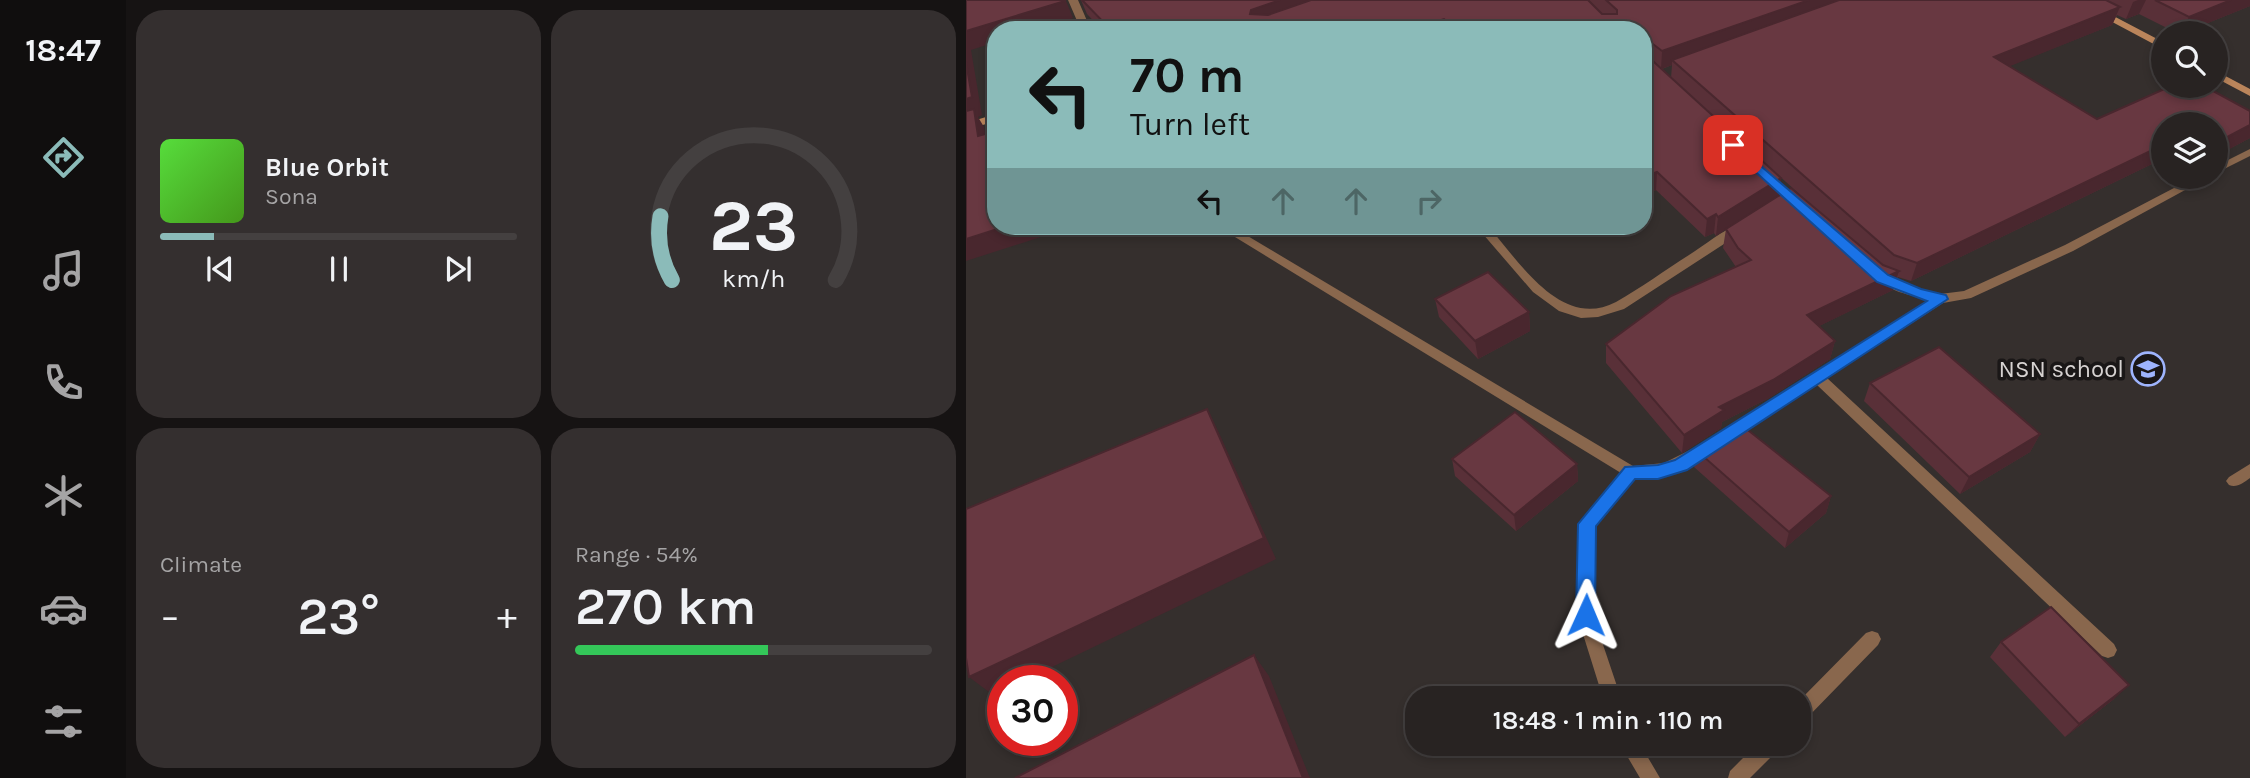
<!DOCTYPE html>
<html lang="en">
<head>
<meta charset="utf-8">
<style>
  :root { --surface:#282322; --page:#342f2f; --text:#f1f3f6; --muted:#a5a4a5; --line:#444040; --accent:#8bbbb9 }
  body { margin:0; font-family:Karla,sans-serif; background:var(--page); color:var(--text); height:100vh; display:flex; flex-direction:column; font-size:26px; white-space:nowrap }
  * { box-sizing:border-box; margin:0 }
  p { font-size:23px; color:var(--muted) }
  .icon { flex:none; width:38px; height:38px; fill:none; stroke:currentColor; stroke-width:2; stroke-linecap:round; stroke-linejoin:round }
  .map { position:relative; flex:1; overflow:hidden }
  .panel { display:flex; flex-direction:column; gap:10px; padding:10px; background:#161313; width:840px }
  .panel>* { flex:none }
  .top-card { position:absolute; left:21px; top:21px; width:665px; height:214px; border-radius:28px; box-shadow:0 4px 10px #0003,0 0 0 2px var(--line); background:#8bbbb9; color:#111; overflow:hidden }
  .tools { position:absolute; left:1185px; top:21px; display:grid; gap:14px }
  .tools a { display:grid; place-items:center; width:77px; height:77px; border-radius:50%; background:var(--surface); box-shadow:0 4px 10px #0003,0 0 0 2px var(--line); font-size:35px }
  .speed { position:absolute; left:21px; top:665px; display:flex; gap:14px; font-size:35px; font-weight:700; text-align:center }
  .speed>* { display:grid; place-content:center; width:91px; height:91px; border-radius:50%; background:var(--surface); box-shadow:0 4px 10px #0003,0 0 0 2px var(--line); line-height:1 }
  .speed .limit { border:10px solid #d22; background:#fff; color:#111 }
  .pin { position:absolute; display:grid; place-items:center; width:60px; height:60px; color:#fff; margin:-30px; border-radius:14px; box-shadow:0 4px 10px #0006 }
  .me { position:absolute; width:77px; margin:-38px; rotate:1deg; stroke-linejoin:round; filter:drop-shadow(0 0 5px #0008) }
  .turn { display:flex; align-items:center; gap:24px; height:147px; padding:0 28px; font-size:32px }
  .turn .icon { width:91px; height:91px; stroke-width:2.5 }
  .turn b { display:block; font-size:49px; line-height:60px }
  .lanes { display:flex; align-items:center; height:66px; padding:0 28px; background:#0003; justify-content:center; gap:35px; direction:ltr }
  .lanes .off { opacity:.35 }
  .big { font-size:52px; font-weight:600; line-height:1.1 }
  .panel .card { flex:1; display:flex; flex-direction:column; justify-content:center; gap:10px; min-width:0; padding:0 24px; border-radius:28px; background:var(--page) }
  .panel .dial { align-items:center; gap:0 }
  .dial svg { height:182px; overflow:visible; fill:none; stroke:var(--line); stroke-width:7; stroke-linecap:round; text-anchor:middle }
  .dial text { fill:var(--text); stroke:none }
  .song { display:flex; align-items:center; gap:21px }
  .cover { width:84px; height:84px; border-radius:10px; background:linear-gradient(135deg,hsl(110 70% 55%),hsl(100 70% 35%)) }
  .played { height:7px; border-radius:4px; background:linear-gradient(90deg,var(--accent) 15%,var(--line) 15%) }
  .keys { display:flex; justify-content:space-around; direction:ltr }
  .heat { display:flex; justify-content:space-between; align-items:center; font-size:38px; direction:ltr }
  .charge { height:10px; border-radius:5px; background:linear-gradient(90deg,#34c759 54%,var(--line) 0) }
  .panel .tiles { flex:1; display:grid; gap:10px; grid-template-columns:repeat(2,1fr) }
  .trip { position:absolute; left:439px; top:686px; width:406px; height:70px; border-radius:28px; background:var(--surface); box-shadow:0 4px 10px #0003,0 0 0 2px var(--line); font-weight:600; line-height:70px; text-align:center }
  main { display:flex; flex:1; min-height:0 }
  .dock { display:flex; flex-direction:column; width:126px; justify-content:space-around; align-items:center; background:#100e0e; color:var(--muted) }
  .dock .icon { width:49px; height:49px }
  .dock .current { color:var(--accent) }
  .dock b { font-size:32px; color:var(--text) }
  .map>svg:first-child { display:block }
</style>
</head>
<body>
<main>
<nav class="dock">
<b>18:47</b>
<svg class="icon current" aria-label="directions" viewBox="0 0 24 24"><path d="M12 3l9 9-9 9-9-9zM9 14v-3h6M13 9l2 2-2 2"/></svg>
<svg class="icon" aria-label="music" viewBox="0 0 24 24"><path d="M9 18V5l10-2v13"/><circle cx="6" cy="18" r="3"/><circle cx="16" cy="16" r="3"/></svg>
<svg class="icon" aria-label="phone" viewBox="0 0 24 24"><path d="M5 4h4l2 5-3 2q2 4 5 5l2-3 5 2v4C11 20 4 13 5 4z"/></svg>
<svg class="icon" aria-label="climate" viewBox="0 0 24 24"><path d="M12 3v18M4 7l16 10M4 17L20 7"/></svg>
<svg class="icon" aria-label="car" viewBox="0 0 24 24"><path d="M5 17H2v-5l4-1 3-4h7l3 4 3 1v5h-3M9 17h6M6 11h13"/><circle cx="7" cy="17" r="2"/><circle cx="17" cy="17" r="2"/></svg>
<svg class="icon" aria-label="filters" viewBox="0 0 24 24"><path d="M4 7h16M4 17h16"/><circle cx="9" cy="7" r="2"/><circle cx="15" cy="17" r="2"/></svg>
</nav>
<section class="panel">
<div class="tiles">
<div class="card">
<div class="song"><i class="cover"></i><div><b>Blue Orbit</b><p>Sona</p></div></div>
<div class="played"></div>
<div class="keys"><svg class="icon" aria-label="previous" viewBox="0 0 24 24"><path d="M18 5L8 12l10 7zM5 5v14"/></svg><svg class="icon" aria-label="pause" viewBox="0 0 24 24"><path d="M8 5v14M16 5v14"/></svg><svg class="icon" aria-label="next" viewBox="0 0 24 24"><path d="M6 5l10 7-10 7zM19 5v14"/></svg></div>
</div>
<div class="card dial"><svg viewBox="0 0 100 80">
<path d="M14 69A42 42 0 1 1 86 69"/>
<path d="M14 69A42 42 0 0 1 9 41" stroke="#8bbbb9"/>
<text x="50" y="56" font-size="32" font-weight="700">23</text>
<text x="50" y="72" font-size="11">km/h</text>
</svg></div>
<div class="card"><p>Climate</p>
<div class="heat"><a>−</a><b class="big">23°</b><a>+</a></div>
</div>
<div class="card"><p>Range · 54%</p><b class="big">270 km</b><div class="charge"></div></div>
</div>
</section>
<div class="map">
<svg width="1284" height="778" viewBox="0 0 1284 778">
  <rect width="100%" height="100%" fill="#352f2d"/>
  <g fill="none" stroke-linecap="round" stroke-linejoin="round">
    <path fill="#89674d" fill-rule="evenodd" d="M 102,0 L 112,0 L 125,30 L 115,30 Z
      M 1284,149 L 1284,156 L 1250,173 L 1250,166 Z
      M 1229,177 L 1243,177 L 1107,251 L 1005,298 L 977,303 L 861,378 L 1148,644 L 1151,650 L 1148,656 L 1142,658 L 1136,656 L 851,385 L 766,440 L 756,440 L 754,436 L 756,432 L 963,300 C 944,295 921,291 908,277 L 910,274 L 918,274 L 934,283 L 974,294 L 998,291 L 1099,245 Z
      M 774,224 L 780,228 L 778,231 L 658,309 L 632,317 L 615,318 L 593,311 L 567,292 L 510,226 L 522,226 C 553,261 595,331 650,302 C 675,288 699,270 723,255 C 739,245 756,230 774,224 Z
      M 251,226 L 265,226 L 667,466 L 698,463 L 738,443 L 748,443 L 750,447 L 748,451 C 723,467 699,477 669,478 L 629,526 L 627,615 L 655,698 L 637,698 L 611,615 L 613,524 L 655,473 Z
      M 1284,464 L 1284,478 C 1277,483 1271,488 1263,485 L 1260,481 L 1263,477 Z
      M 906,631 L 912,633 L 915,639 L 912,645 L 839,720 L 833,723 L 833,701 L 900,633 Z
      M 654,744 L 674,744 L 694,778 L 674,778 Z
      M 791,744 L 813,744 L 811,751 L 784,778 L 762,778 L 764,771 Z"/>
    <path fill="#bb855b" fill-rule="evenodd" d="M 1105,0 L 1117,0 L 1197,42 L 1197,49 Z
      M 1250,71 L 1284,89 L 1284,96 L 1250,78 Z
      M 30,114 L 30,121 L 0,130 L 0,123 Z"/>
  </g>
  <path fill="#593038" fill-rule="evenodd" d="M 115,0 L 1284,0 L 1284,6 L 1217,33 L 1211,33 L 1173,14 L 1160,19 L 1151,15 L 1146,25 L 1043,66 L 1131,119 L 1205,86 L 1238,86 L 1284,111 L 1284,138 L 1250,156 L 1250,124 L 1197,124 L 1197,169 L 1188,163 L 945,281 L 932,277 L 927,290 L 853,326 L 869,341 L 864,359 L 803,398 L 756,422 L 755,428 L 716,453 L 640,363 L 640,344 L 705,296 L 770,267 L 757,248 L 760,229 L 750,236 L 748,233 L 739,237 L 690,190 L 677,195 L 677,30 L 136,30 L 121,14 ZM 706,65 L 705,78 L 696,69 ZM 731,101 L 852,211 L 825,188 L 812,196 L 815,178 Z
    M 469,299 L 563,312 L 564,331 L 512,359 L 473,317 Z
    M 904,383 L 1074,434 L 1064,452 L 994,494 L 898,401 Z
    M 730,450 L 865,496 L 860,513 L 819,548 L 728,467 Z
    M 486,459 L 611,464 L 612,481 L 550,531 L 489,476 Z
    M 1035,642 L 1148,699 L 1099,737 L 1024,657 Z"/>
  <path fill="#49272e" d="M 99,0 L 100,0 L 100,1 L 107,18 L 70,30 L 30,30 L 30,42 L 5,50 L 16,115 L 12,117 L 18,127 L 23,155 L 0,121 L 0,31 Z
    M 314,0 L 370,0 L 290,28 L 284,14 L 285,10 Z
    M 843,0 L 890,0 L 706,60 L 706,65 L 695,69 L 696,51 Z
    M 1172,0 L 1180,0 L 1173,14 L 1160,19 L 1167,2 Z
    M 1265,0 L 1284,0 L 1284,6 L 1217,33 L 1214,33 L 1223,17 Z
    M 1154,7 L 1146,25 L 1022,75 L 1028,57 Z
    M 478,19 L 479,30 L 443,30 Z
    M 1284,125 L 1284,138 L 1250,156 L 1250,143 Z
    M 1197,145 L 1188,163 L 945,281 L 951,263 Z
    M 691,172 L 690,190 L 677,195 L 677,177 Z
    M 815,178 L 812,197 L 750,236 L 752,217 Z
    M 750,214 L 748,233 L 739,237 L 741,219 Z
    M 41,226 L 109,226 L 0,261 L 0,239 Z
    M 125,226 L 148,226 L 129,232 Z
    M 933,271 L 927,290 L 837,334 L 841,315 Z
    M 563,312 L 564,331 L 512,359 L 509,341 Z
    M 869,341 L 864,359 L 803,398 L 756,422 L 755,428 L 716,453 L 718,435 L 753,407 Z
    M 241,409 L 253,433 L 310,559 L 57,681 L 37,681 L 37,691 L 27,695 L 3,677 Z
    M 1074,434 L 1064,452 L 994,494 L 1003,477 Z
    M 611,464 L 612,481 L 550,531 L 548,515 Z
    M 865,496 L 860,513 L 819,548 L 823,532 Z
    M 288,655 L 303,676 L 344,778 L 337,778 Z
    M 1163,685 L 1148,699 L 1099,737 L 1113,724 Z"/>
  <path fill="#683841" stroke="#49272e" stroke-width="2" d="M 0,0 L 99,0 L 99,1 L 0,31 Z
    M 116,0 L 314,0 L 285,10 L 284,14 L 302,15 L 345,0 L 622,0 L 636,14 L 651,14 L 651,10 L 640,0 L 843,0 L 696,51 L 679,38 L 677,38 L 677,30 L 492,30 L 478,19 L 443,30 L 145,30 Z
    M 873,0 L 1140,0 L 1154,7 L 1028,57 L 1131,119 L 1205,86 L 1238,86 L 1284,111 L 1284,125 L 1250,143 L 1250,124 L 1197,124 L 1197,145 L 951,263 L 928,255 L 706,60 Z
    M 1189,0 L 1265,0 L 1223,17 Z
    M 677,52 L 815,178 L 752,217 L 750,214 L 741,219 L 691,172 L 677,177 Z
    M 0,62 L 6,97 L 0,99 Z
    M 8,109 L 12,136 L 30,131 L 30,226 L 41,226 L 0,239 L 0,111 Z
    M 825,188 L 917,265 L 933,271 L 841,315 L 869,341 L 807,380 L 753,407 L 758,410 L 718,435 L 640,344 L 705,296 L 785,260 L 772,248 L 760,229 Z
    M 522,272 L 563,312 L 509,341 L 469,299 Z
    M 973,347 L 1074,434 L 1003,477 L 904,383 Z
    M 241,409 L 298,538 L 3,677 L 0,658 L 0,509 Z
    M 549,412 L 611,464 L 548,515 L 486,459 Z
    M 773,423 L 865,496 L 823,532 L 730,450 Z
    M 1085,607 L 1163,685 L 1113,724 L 1035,642 Z
    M 288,655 L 337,778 L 49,778 Z"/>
  <path fill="#1a73e8" stroke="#114b97" stroke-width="2" d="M 767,142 L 922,275 L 955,289 L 980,295 L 982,299 L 721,470 L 692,479 L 669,479 L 630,526 L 629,615 L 626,621 L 620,624 L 613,621 L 610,615 L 612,524 L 659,467 L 692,465 L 709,460 L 961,301 L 911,282 L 763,148 L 763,143 Z"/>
  <defs>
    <symbol id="school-ring" viewBox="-11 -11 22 22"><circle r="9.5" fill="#1a1717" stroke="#9eb4fd" stroke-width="1.5"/><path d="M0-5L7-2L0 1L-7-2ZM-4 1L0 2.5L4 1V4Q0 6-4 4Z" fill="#9eb4fd"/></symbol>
  </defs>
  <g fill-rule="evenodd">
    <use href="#school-ring" x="1163" y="350" width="38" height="38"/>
  </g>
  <g text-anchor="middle" stroke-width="7" stroke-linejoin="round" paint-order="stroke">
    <g font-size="24" fill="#d6d2d1" stroke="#1a1717" text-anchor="end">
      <text x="1158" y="377">NSN school</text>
    </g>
  </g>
</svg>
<div class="tools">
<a><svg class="icon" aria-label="search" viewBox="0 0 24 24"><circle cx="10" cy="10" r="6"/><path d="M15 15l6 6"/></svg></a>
<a><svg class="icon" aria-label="layers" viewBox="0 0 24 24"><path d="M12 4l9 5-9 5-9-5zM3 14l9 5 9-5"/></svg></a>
</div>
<div class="speed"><div class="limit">30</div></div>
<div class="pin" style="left:767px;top:145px;background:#d93025"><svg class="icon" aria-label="arrive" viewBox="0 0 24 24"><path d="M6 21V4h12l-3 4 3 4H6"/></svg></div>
<svg class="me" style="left:620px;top:615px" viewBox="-20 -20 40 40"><path d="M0-17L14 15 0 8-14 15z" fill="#1a73e8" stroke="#fff" stroke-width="4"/></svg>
<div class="trip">18:48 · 1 min · 110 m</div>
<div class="top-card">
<div class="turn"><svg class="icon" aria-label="left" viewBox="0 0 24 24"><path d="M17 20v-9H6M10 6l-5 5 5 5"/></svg><div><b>70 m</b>Turn left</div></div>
<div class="lanes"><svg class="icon" aria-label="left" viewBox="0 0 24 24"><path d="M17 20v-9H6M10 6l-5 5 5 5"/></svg><svg class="icon off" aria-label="ahead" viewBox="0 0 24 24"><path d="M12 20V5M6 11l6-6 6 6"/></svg><svg class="icon off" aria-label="ahead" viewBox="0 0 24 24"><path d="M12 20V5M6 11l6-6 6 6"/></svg><svg class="icon off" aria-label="right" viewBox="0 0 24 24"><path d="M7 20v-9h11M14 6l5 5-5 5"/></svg></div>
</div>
</div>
</main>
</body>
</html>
